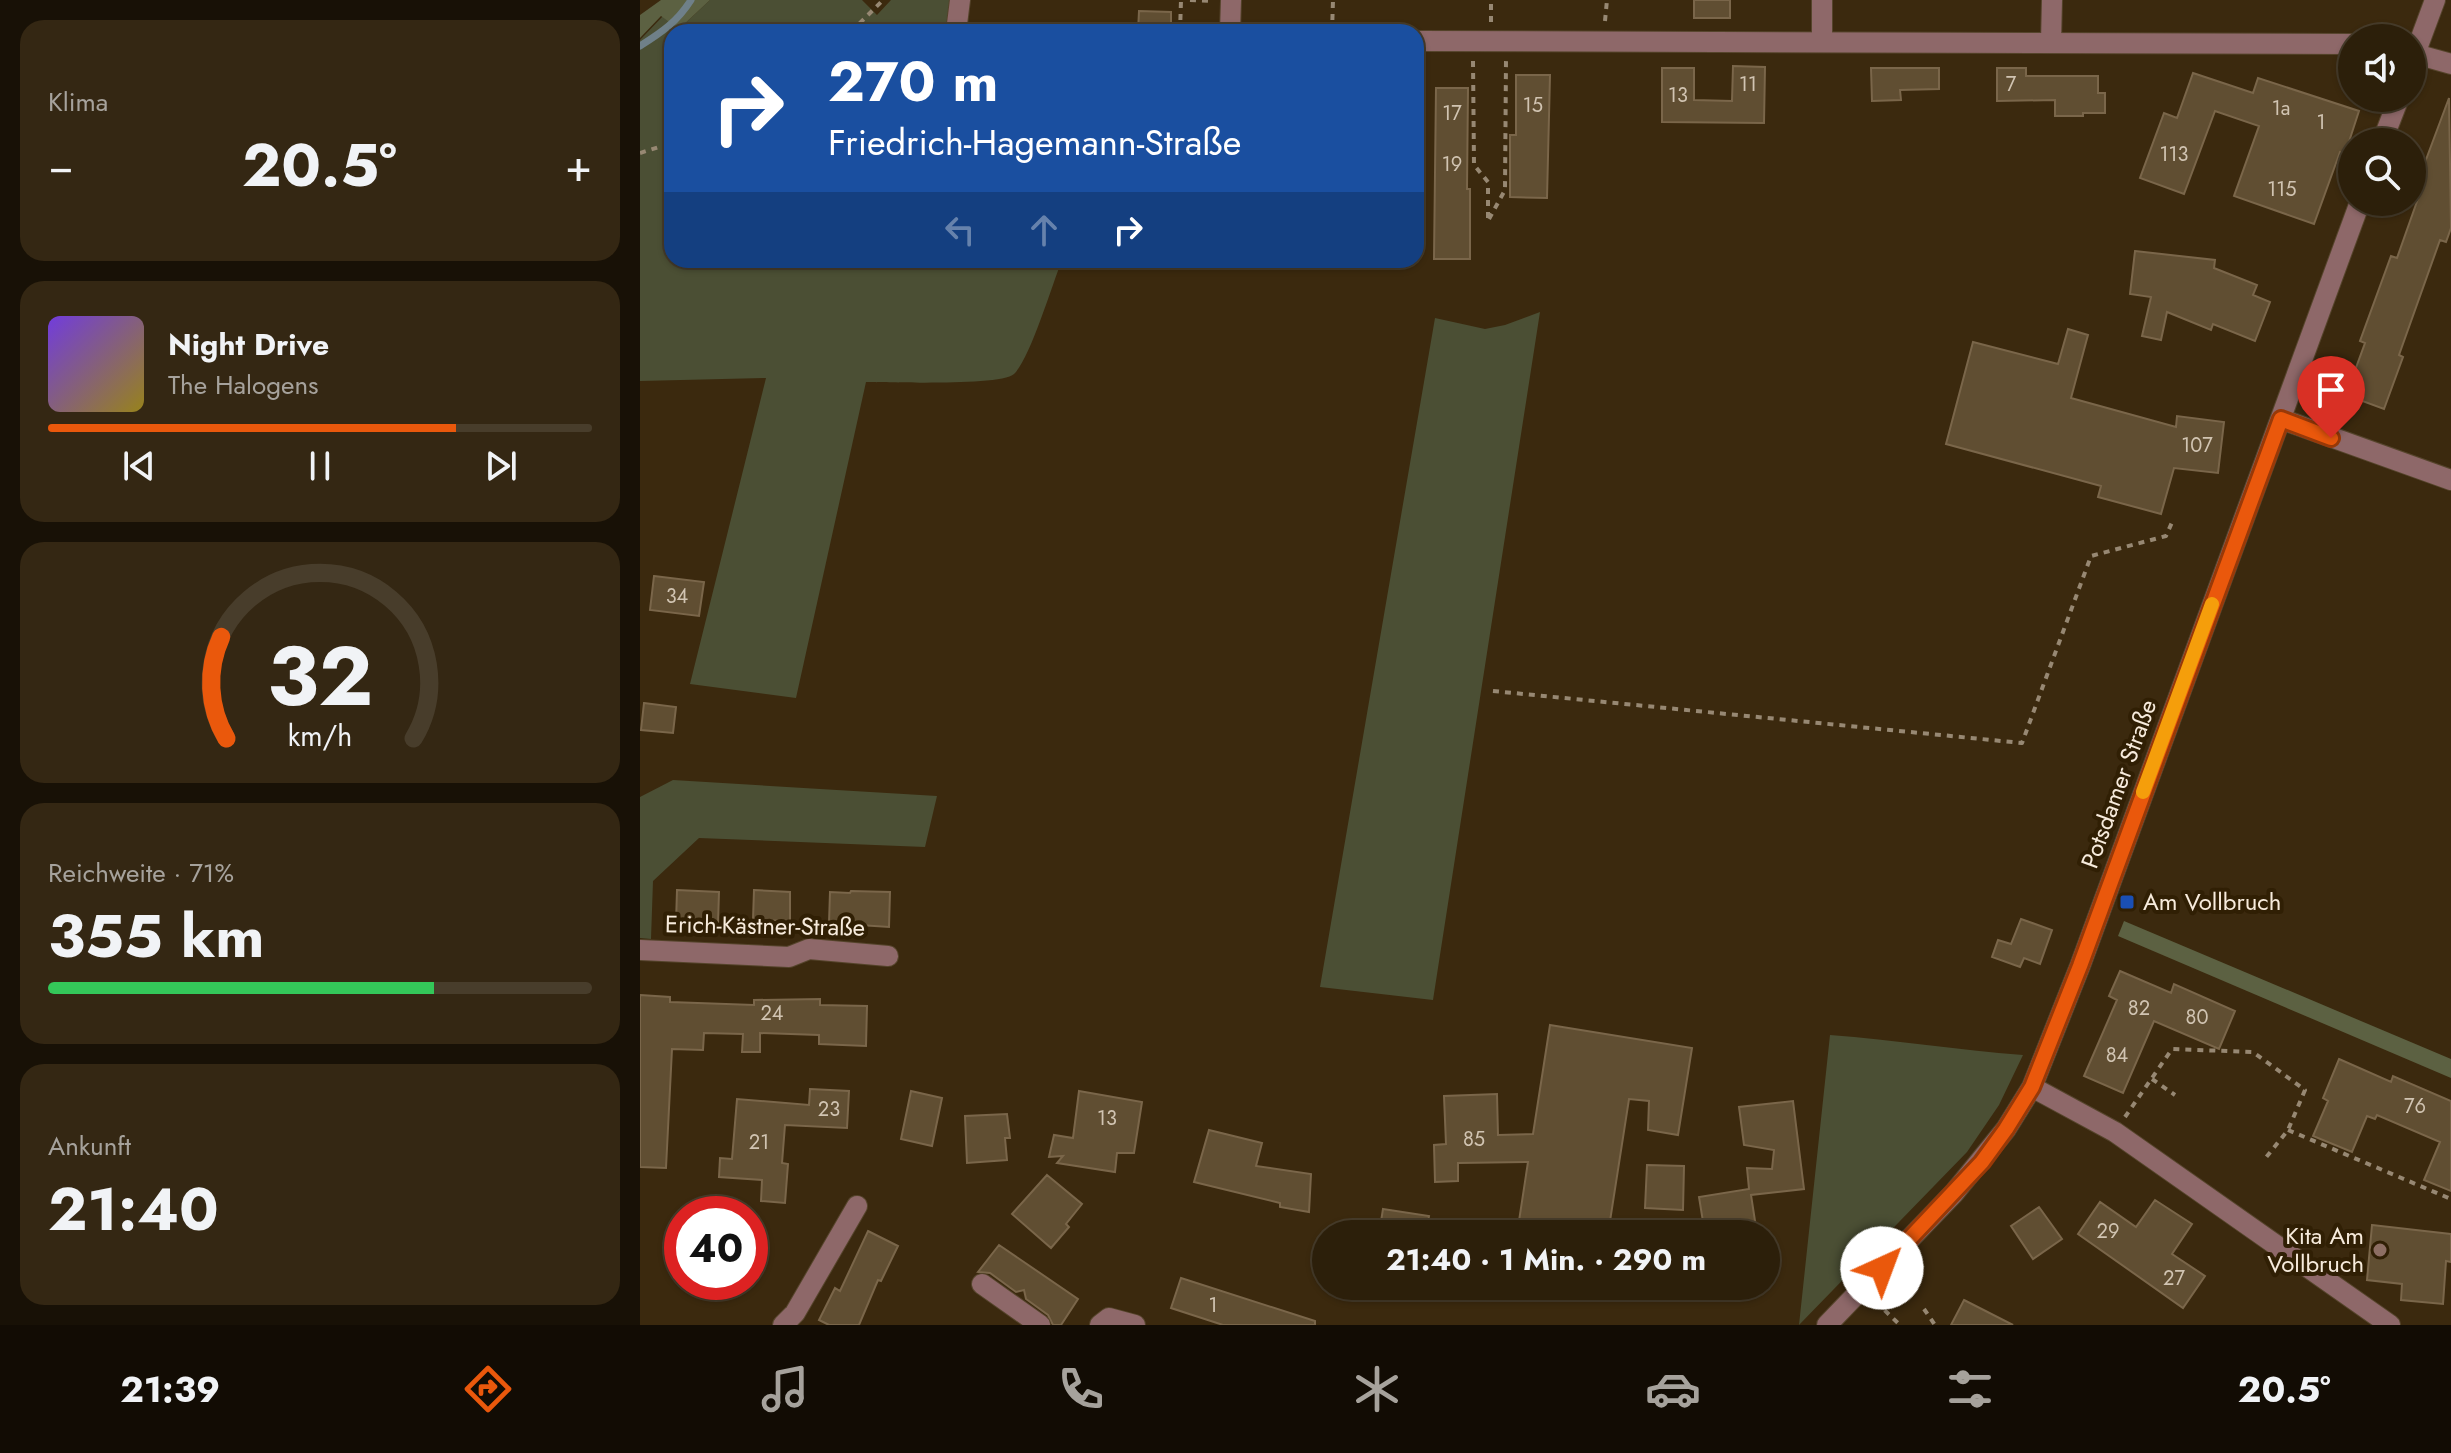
<!DOCTYPE html>
<html lang="de">
<head>
<meta charset="utf-8">
<style>
  :root { --surface:#2c1f0a; --page:#342713; --text:#f1f3f6; --muted:#a6a29c; --line:#483d2b; --accent:#ea580c }
  body { margin:0; font-family:Jost,sans-serif; background:var(--page); color:var(--text); height:100vh; display:flex; flex-direction:column; font-size:30px; white-space:nowrap }
  * { box-sizing:border-box; margin:0 }
  p { font-size:26px; color:var(--muted) }
  .icon { flex:none; width:44px; height:44px; fill:none; stroke:currentColor; stroke-width:2; stroke-linecap:round; stroke-linejoin:round }
  .map { position:relative; flex:1; overflow:hidden }
  .details { display:flex; flex-direction:column; gap:20px; padding:20px; background:#181106; width:640px }
  .details>* { flex:none }
  .top-card { position:absolute; left:24px; top:24px; width:760px; height:244px; border-radius:24px; box-shadow:0 2px 6px #0004,0 0 0 2px var(--line); background:#1a4fa0; color:#fff; overflow:hidden }
  .fabs { position:absolute; left:1698px; top:24px; display:grid; gap:16px }
  .fabs a { display:grid; place-items:center; width:88px; height:88px; border-radius:50%; background:var(--surface); box-shadow:0 2px 6px #0004,0 0 0 2px var(--line); font-size:40px }
  .speed { position:absolute; left:24px; top:1196px; display:flex; gap:16px; font-size:40px; font-weight:700; text-align:center }
  .speed>* { display:grid; place-content:center; width:104px; height:104px; border-radius:50%; background:var(--surface); box-shadow:0 2px 6px #0004,0 0 0 2px var(--line); line-height:1 }
  .speed .limit { border:12px solid #d22; background:#fff; color:#111 }
  .pin { position:absolute; display:grid; place-items:center; width:68px; height:68px; color:#fff; margin:-82px -34px; border-radius:50% 50% 50% 0; rotate:-45deg; box-shadow:0 0 8px #0007 }
  .pin .icon { rotate:45deg }
  .me { position:absolute; width:88px; margin:-44px; rotate:43deg; stroke-linejoin:round; filter:drop-shadow(0 0 6px #0008) }
  .turn { display:flex; align-items:center; gap:28px; height:168px; padding:0 32px; font-size:36px }
  .turn .icon { width:104px; height:104px; stroke-width:2.5 }
  .turn b { display:block; font-size:56px; line-height:68px }
  .lanes { display:flex; align-items:center; height:76px; padding:0 32px; background:#0003; justify-content:center; gap:40px; direction:ltr }
  .lanes .off { opacity:.35 }
  .big { font-size:60px; font-weight:700; line-height:1.1 }
  .details .widget { flex:1; display:flex; flex-direction:column; justify-content:center; gap:12px; min-width:0; padding:0 28px; border-radius:24px; background:var(--page) }
  .details .dial { align-items:center; gap:0 }
  .dial svg { height:208px; overflow:visible; fill:none; stroke:var(--line); stroke-width:7; stroke-linecap:round; text-anchor:middle }
  .dial text { fill:var(--text); stroke:none }
  .song { display:flex; align-items:center; gap:24px }
  .cover { width:96px; height:96px; border-radius:12px; background:linear-gradient(135deg,hsl(260 70% 55%),hsl(50 70% 35%)) }
  .played { height:8px; border-radius:4px; background:linear-gradient(90deg,var(--accent) 75%,var(--line) 75%) }
  .keys { display:flex; justify-content:space-around; direction:ltr }
  .heat { display:flex; justify-content:space-between; align-items:center; font-size:44px; direction:ltr }
  .charge { height:12px; border-radius:6px; background:linear-gradient(90deg,#34c759 71%,var(--line) 0) }
  .trip { position:absolute; left:672px; top:1220px; width:468px; height:80px; border-radius:40px; background:var(--surface); box-shadow:0 2px 6px #0004,0 0 0 2px var(--line); font-weight:700; line-height:80px; text-align:center }
  .tabs { display:flex; height:128px; justify-content:space-around; align-items:center; background:#120c04; color:var(--muted) }
  .tabs .icon { width:56px; height:56px }
  .tabs .current { color:var(--accent) }
  .tabs b { font-size:36px; color:var(--text) }
  main { display:flex; flex:1; min-height:0 }
  .map>svg:first-child { display:block }
</style>
</head>
<body>
<main>
<section class="details">
<div class="widget"><p>Klima</p>
<div class="heat"><a>−</a><b class="big">20.5°</b><a>+</a></div>
</div>
<div class="widget">
<div class="song"><i class="cover"></i><div><b>Night Drive</b><p>The Halogens</p></div></div>
<div class="played"></div>
<div class="keys"><svg class="icon" aria-label="previous" viewBox="0 0 24 24"><path d="M18 5L8 12l10 7zM5 5v14"/></svg><svg class="icon" aria-label="pause" viewBox="0 0 24 24"><path d="M8 5v14M16 5v14"/></svg><svg class="icon" aria-label="next" viewBox="0 0 24 24"><path d="M6 5l10 7-10 7zM19 5v14"/></svg></div>
</div>
<div class="widget dial"><svg viewBox="0 0 100 80">
<path d="M14 69A42 42 0 1 1 86 69"/>
<path d="M14 69A42 42 0 0 1 12 30" stroke="#ea580c"/>
<text x="50" y="56" font-size="32" font-weight="700">32</text>
<text x="50" y="72" font-size="11">km/h</text>
</svg></div>
<div class="widget"><p>Reichweite · 71%</p><b class="big">355 km</b><div class="charge"></div></div>
<div class="widget"><p>Ankunft</p><b class="big">21:40</b></div>
</section>
<div class="map">
<svg width="1811" height="1325" viewBox="0 0 1811 1325">
  <rect width="100%" height="100%" fill="#3b290e"/>
  <path fill="#4b4f34" d="M 70,0 L 222,0 L 237,15 L 251,0 L 316,0 L 312,32 L 32,32 L 32,260 L 422,260 C 412,285 390,359 374,374 C 361,386 250,382 226,382 L 156,698 L 50,684 L 126,378 L 0,381 L 0,40 L 23,16 L 39,29 Z
    M 900,312 L 793,1000 L 680,987 L 795,318 L 845,329 L 865,325 Z
    M 33,780 L 297,796 L 285,847 L 59,838 L 13,881 L 11,939 L 0,938 L 0,797 Z
    M 1190,1035 C 1255,1040 1318,1050 1383,1055 L 1359,1105 L 1327,1152 L 1159,1325 Z"/>
  <path fill="#5c6142" d="M 21,0 L 70,0 L 39,29 L 21,16 L 0,38 L 0,15 Z
    M 1484,921 L 1811,1059 L 1811,1078 L 1478,936 Z"/>
  <g fill="none" stroke-linecap="round" stroke-linejoin="round">
    <path stroke="#6f8089" stroke-width="7" d="M 0,46 C 22,32 37,22 51,0"/>
  </g>
  <path fill="#604e32" stroke="#7a664a" stroke-width="2" d="M 1054,0 L 1090,0 L 1090,18 L 1054,18 Z
    M 499,11 L 531,12 L 531,32 L 498,32 Z
    M 1093,66 L 1125,67 L 1124,123 L 1022,122 L 1022,68 L 1054,68 L 1054,100 L 1092,101 Z
    M 1231,68 L 1299,68 L 1299,89 L 1260,90 L 1261,100 L 1232,101 Z
    M 1357,68 L 1386,68 L 1386,76 L 1458,76 L 1458,93 L 1465,93 L 1465,113 L 1443,113 L 1443,116 L 1415,116 L 1415,100 L 1357,101 Z
    M 1553,73 L 1613,93 L 1618,78 L 1719,111 L 1705,154 L 1700,152 L 1674,224 L 1594,196 L 1619,126 L 1575,111 L 1544,194 L 1500,178 L 1524,113 L 1537,118 Z
    M 876,75 L 910,75 L 907,198 L 870,197 L 870,135 L 876,135 Z
    M 796,88 L 828,88 L 827,189 L 830,189 L 830,259 L 794,259 Z
    M 1809,98 L 1811,228 L 1806,242 L 1800,240 L 1759,355 L 1763,357 L 1744,409 L 1706,395 L 1725,343 L 1720,341 L 1751,256 L 1757,258 L 1786,176 L 1781,173 Z
    M 1495,251 L 1575,260 L 1574,268 L 1617,285 L 1613,295 L 1630,302 L 1615,341 L 1573,324 L 1571,330 L 1527,312 L 1521,340 L 1502,336 L 1511,297 L 1490,294 Z
    M 1428,329 L 1448,335 L 1431,398 L 1536,427 L 1537,416 L 1584,422 L 1578,473 L 1534,468 L 1521,514 L 1458,497 L 1461,486 L 1306,444 L 1333,342 L 1418,364 Z
    M 14,576 L 64,582 L 59,616 L 10,610 Z
    M 4,703 L 36,707 L 33,733 L 1,730 Z
    M 37,890 L 79,892 L 78,924 L 36,923 Z
    M 114,890 L 150,892 L 150,921 L 113,920 Z
    M 211,891 L 250,892 L 249,927 L 189,923 L 190,892 L 210,893 Z
    M 1381,919 L 1412,930 L 1400,964 L 1384,958 L 1380,967 L 1352,957 L 1358,940 L 1371,944 Z
    M 1480,971 L 1531,993 L 1534,984 L 1595,1011 L 1579,1049 L 1514,1021 L 1483,1093 L 1444,1076 L 1477,1000 L 1469,996 Z
    M 0,995 L 30,997 L 30,1002 L 114,1005 L 114,1000 L 180,999 L 180,1005 L 227,1006 L 226,1046 L 179,1044 L 179,1035 L 120,1033 L 120,1052 L 102,1052 L 103,1034 L 64,1033 L 63,1050 L 32,1049 L 26,1168 L 0,1167 Z
    M 910,1025 L 1052,1048 L 1038,1135 L 1008,1130 L 1009,1101 L 989,1099 L 968,1234 L 877,1234 L 888,1162 L 818,1163 L 818,1181 L 795,1182 L 794,1145 L 806,1144 L 804,1096 L 857,1094 L 858,1135 L 893,1134 Z
    M 1699,1059 L 1751,1082 L 1753,1076 L 1811,1101 L 1811,1191 L 1784,1180 L 1800,1142 L 1737,1115 L 1735,1119 L 1727,1116 L 1712,1152 L 1673,1136 L 1688,1101 L 1683,1098 Z
    M 170,1089 L 209,1091 L 207,1128 L 145,1125 L 142,1163 L 148,1164 L 145,1203 L 121,1201 L 122,1180 L 79,1177 L 80,1158 L 92,1159 L 97,1099 L 169,1105 Z
    M 271,1091 L 302,1098 L 292,1146 L 261,1139 Z
    M 439,1091 L 502,1102 L 494,1153 L 477,1153 L 475,1172 L 417,1163 L 423,1156 L 409,1157 L 414,1135 L 433,1138 Z
    M 1153,1101 L 1164,1189 L 1111,1195 L 1117,1234 L 1065,1234 L 1059,1197 L 1109,1189 L 1107,1168 L 1132,1169 L 1134,1150 L 1104,1145 L 1099,1107 Z
    M 367,1114 L 370,1138 L 365,1138 L 367,1160 L 327,1163 L 325,1116 Z
    M 569,1130 L 622,1143 L 616,1166 L 671,1174 L 669,1212 L 640,1207 L 640,1203 L 554,1182 Z
    M 1007,1165 L 1044,1166 L 1043,1210 L 1005,1208 Z
    M 407,1175 L 442,1204 L 426,1224 L 429,1227 L 411,1248 L 372,1214 Z
    M 1515,1200 L 1552,1224 L 1532,1254 L 1565,1276 L 1543,1308 L 1438,1234 L 1460,1202 L 1496,1227 Z
    M 1399,1207 L 1422,1239 L 1393,1259 L 1371,1226 Z
    M 743,1209 L 789,1216 L 786,1234 L 739,1234 Z
    M 1732,1225 L 1811,1234 L 1811,1262 L 1806,1261 L 1803,1304 L 1761,1300 L 1762,1284 L 1727,1280 Z
    M 228,1231 L 258,1246 L 241,1281 L 238,1280 L 219,1325 L 189,1325 L 179,1320 L 195,1288 L 200,1291 Z
    M 359,1245 L 438,1299 L 421,1325 L 413,1325 L 408,1315 L 386,1299 L 384,1290 L 376,1292 L 350,1273 L 338,1272 Z
    M 541,1278 L 675,1321 L 675,1325 L 583,1325 L 531,1308 Z
    M 1324,1300 L 1373,1325 L 1311,1325 Z"/>
  <g fill="none" stroke-linecap="round" stroke-linejoin="round">
    <defs>
      <path id="minor" d="M 1182,0 L 1182,41
        M 316,32 L 320,0
        M 590,32 L 591,0
        M 776,41 L 1712,44
        M 1411,42 L 1412,0
        M 1772,53 L 1811,64
        M 1772,62 L 1795,0
        M 1742,142 L 1759,98
        M 1641,419 L 1811,480
        M 0,950 L 149,957 L 169,949 L 248,956
        M 1392,1087 L 1475,1132 L 1750,1325
        M 342,1284 L 400,1325
        M 143,1325 L 155,1313 L 217,1206
        M 460,1325 L 469,1318 L 495,1325
        M 1187,1325 L 1314,1193 L 1366,1129 L 1392,1087 L 1440,966 L 1720,202"/>
    </defs>
    <use href="#minor" stroke="#55442b" stroke-width="22"/>
    <path stroke="#978873" stroke-width="4" stroke-dasharray="6 6" stroke-linecap="butt" d="M 550,0 L 572,1
      M 965,21 L 967,0
      M 851,22 L 851,0
      M 211,32 L 243,0
      M 540,32 L 541,0
      M 692,32 L 693,0
      M 833,61 L 834,165 L 848,182 L 848,221
      M 0,153 L 32,143
      M 849,219 L 865,190 L 866,60
      M 853,691 L 1382,743 L 1451,556 L 1526,536 L 1533,520
      M 1512,1079 L 1535,1095
      M 1485,1117 L 1532,1049 L 1613,1052 L 1665,1090 L 1648,1130 L 1624,1160
      M 1648,1130 L 1811,1199
      M 1236,1302 L 1260,1325
      M 1284,1309 L 1295,1325"/>
    <use href="#minor" stroke="#8e6869" stroke-width="20"/>
  </g>
  <g fill="none" stroke-linecap="round" stroke-linejoin="round">
    <defs>
      <path id="route" d="M 1242,1268 L 1342,1162 L 1366,1129 L 1392,1087 L 1440,966 L 1641,419 L 1691,438"/>
    </defs>
    <use href="#route" stroke="#983908" stroke-width="20"/>
    <use href="#route" stroke="#ea580c" stroke-width="14"/>
    <path stroke="#f59e0b" stroke-width="14" d="M 1503,792 L 1572,604"/>
  </g>
  <rect fill="#1a4fb4" stroke="#301f04" stroke-width="3" x="1479" y="894" width="16" height="16" rx="4"/>
  <circle fill="#8d6e63" stroke="#301f04" stroke-width="3" cx="1740" cy="1250" r="8"/>
  <g text-anchor="middle" stroke-width="8" stroke-linejoin="round" paint-order="stroke">
    <g font-size="20" fill="#d1c4b2">
      <text x="1108" y="91">11</text>
      <text x="1371" y="91">7</text>
      <text x="1038" y="102">13</text>
      <text x="893" y="112">15</text>
      <text x="1641" y="115">1a</text>
      <text x="812" y="120">17</text>
      <text x="1681" y="129">1</text>
      <text x="1534" y="161">113</text>
      <text x="812" y="171">19</text>
      <text x="1642" y="196">115</text>
      <text x="1557" y="452">107</text>
      <text x="37" y="603">34</text>
      <text x="1499" y="1015">82</text>
      <text x="132" y="1020">24</text>
      <text x="1557" y="1024">80</text>
      <text x="1477" y="1062">84</text>
      <text x="1775" y="1113">76</text>
      <text x="189" y="1116">23</text>
      <text x="467" y="1125">13</text>
      <text x="834" y="1146">85</text>
      <text x="119" y="1149">21</text>
      <text x="1468" y="1238">29</text>
      <text x="1534" y="1285">27</text>
      <text x="573" y="1312">1</text>
    </g>
    <g font-size="24" fill="#f7ebdc" stroke="#301f04">
      <text transform="translate(1479 784) rotate(-70)" y="8">Potsdamer Straße</text>
      <text transform="translate(125 926) rotate(1)" y="8">Erich-Kästner-Straße</text>
    </g>
    <g font-size="24" fill="#f7ebdc" stroke="#301f04" text-anchor="start">
      <text x="1503" y="910">Am Vollbruch</text>
      <text x="1724" y="1244" text-anchor="end">Kita Am<tspan x="1724" dy="28">Vollbruch</tspan></text>
    </g>
  </g>
</svg>
<div class="fabs">
<a><svg class="icon" aria-label="sound" viewBox="0 0 24 24"><path d="M4 9h4l5-4v14l-5-4H4zM17 9q2 3 0 6"/></svg></a>
<a><svg class="icon" aria-label="search" viewBox="0 0 24 24"><circle cx="10" cy="10" r="6"/><path d="M15 15l6 6"/></svg></a>
</div>
<div class="speed"><div class="limit">40</div></div>
<div class="pin" style="left:1691px;top:438px;background:#d93025"><svg class="icon" aria-label="arrive" viewBox="0 0 24 24"><path d="M6 21V4h12l-3 4 3 4H6"/></svg></div>
<svg class="me" style="left:1242px;top:1268px" viewBox="-20 -20 40 40"><circle r="19" fill="#fff"/><path d="M0-13L10 11 0 6-10 11z" fill="#ea580c"/></svg>
<div class="trip">21:40 · 1 Min. · 290 m</div>
<div class="top-card">
<div class="turn"><svg class="icon" aria-label="right" viewBox="0 0 24 24"><path d="M7 20v-9h11M14 6l5 5-5 5"/></svg><div><b>270 m</b>Friedrich-Hagemann-Straße</div></div>
<div class="lanes"><svg class="icon off" aria-label="left" viewBox="0 0 24 24"><path d="M17 20v-9H6M10 6l-5 5 5 5"/></svg><svg class="icon off" aria-label="ahead" viewBox="0 0 24 24"><path d="M12 20V5M6 11l6-6 6 6"/></svg><svg class="icon" aria-label="right" viewBox="0 0 24 24"><path d="M7 20v-9h11M14 6l5 5-5 5"/></svg></div>
</div>
</div>
</main>
<nav class="tabs">
<b>21:39</b>
<svg class="icon current" aria-label="directions" viewBox="0 0 24 24"><path d="M12 3l9 9-9 9-9-9zM9 14v-3h6M13 9l2 2-2 2"/></svg>
<svg class="icon" aria-label="music" viewBox="0 0 24 24"><path d="M9 18V5l10-2v13"/><circle cx="6" cy="18" r="3"/><circle cx="16" cy="16" r="3"/></svg>
<svg class="icon" aria-label="phone" viewBox="0 0 24 24"><path d="M5 4h4l2 5-3 2q2 4 5 5l2-3 5 2v4C11 20 4 13 5 4z"/></svg>
<svg class="icon" aria-label="climate" viewBox="0 0 24 24"><path d="M12 3v18M4 7l16 10M4 17L20 7"/></svg>
<svg class="icon" aria-label="car" viewBox="0 0 24 24"><path d="M5 17H2v-5l4-1 3-4h7l3 4 3 1v5h-3M9 17h6M6 11h13"/><circle cx="7" cy="17" r="2"/><circle cx="17" cy="17" r="2"/></svg>
<svg class="icon" aria-label="filters" viewBox="0 0 24 24"><path d="M4 7h16M4 17h16"/><circle cx="9" cy="7" r="2"/><circle cx="15" cy="17" r="2"/></svg>
<b>20.5°</b>
</nav>
</body>
</html>
